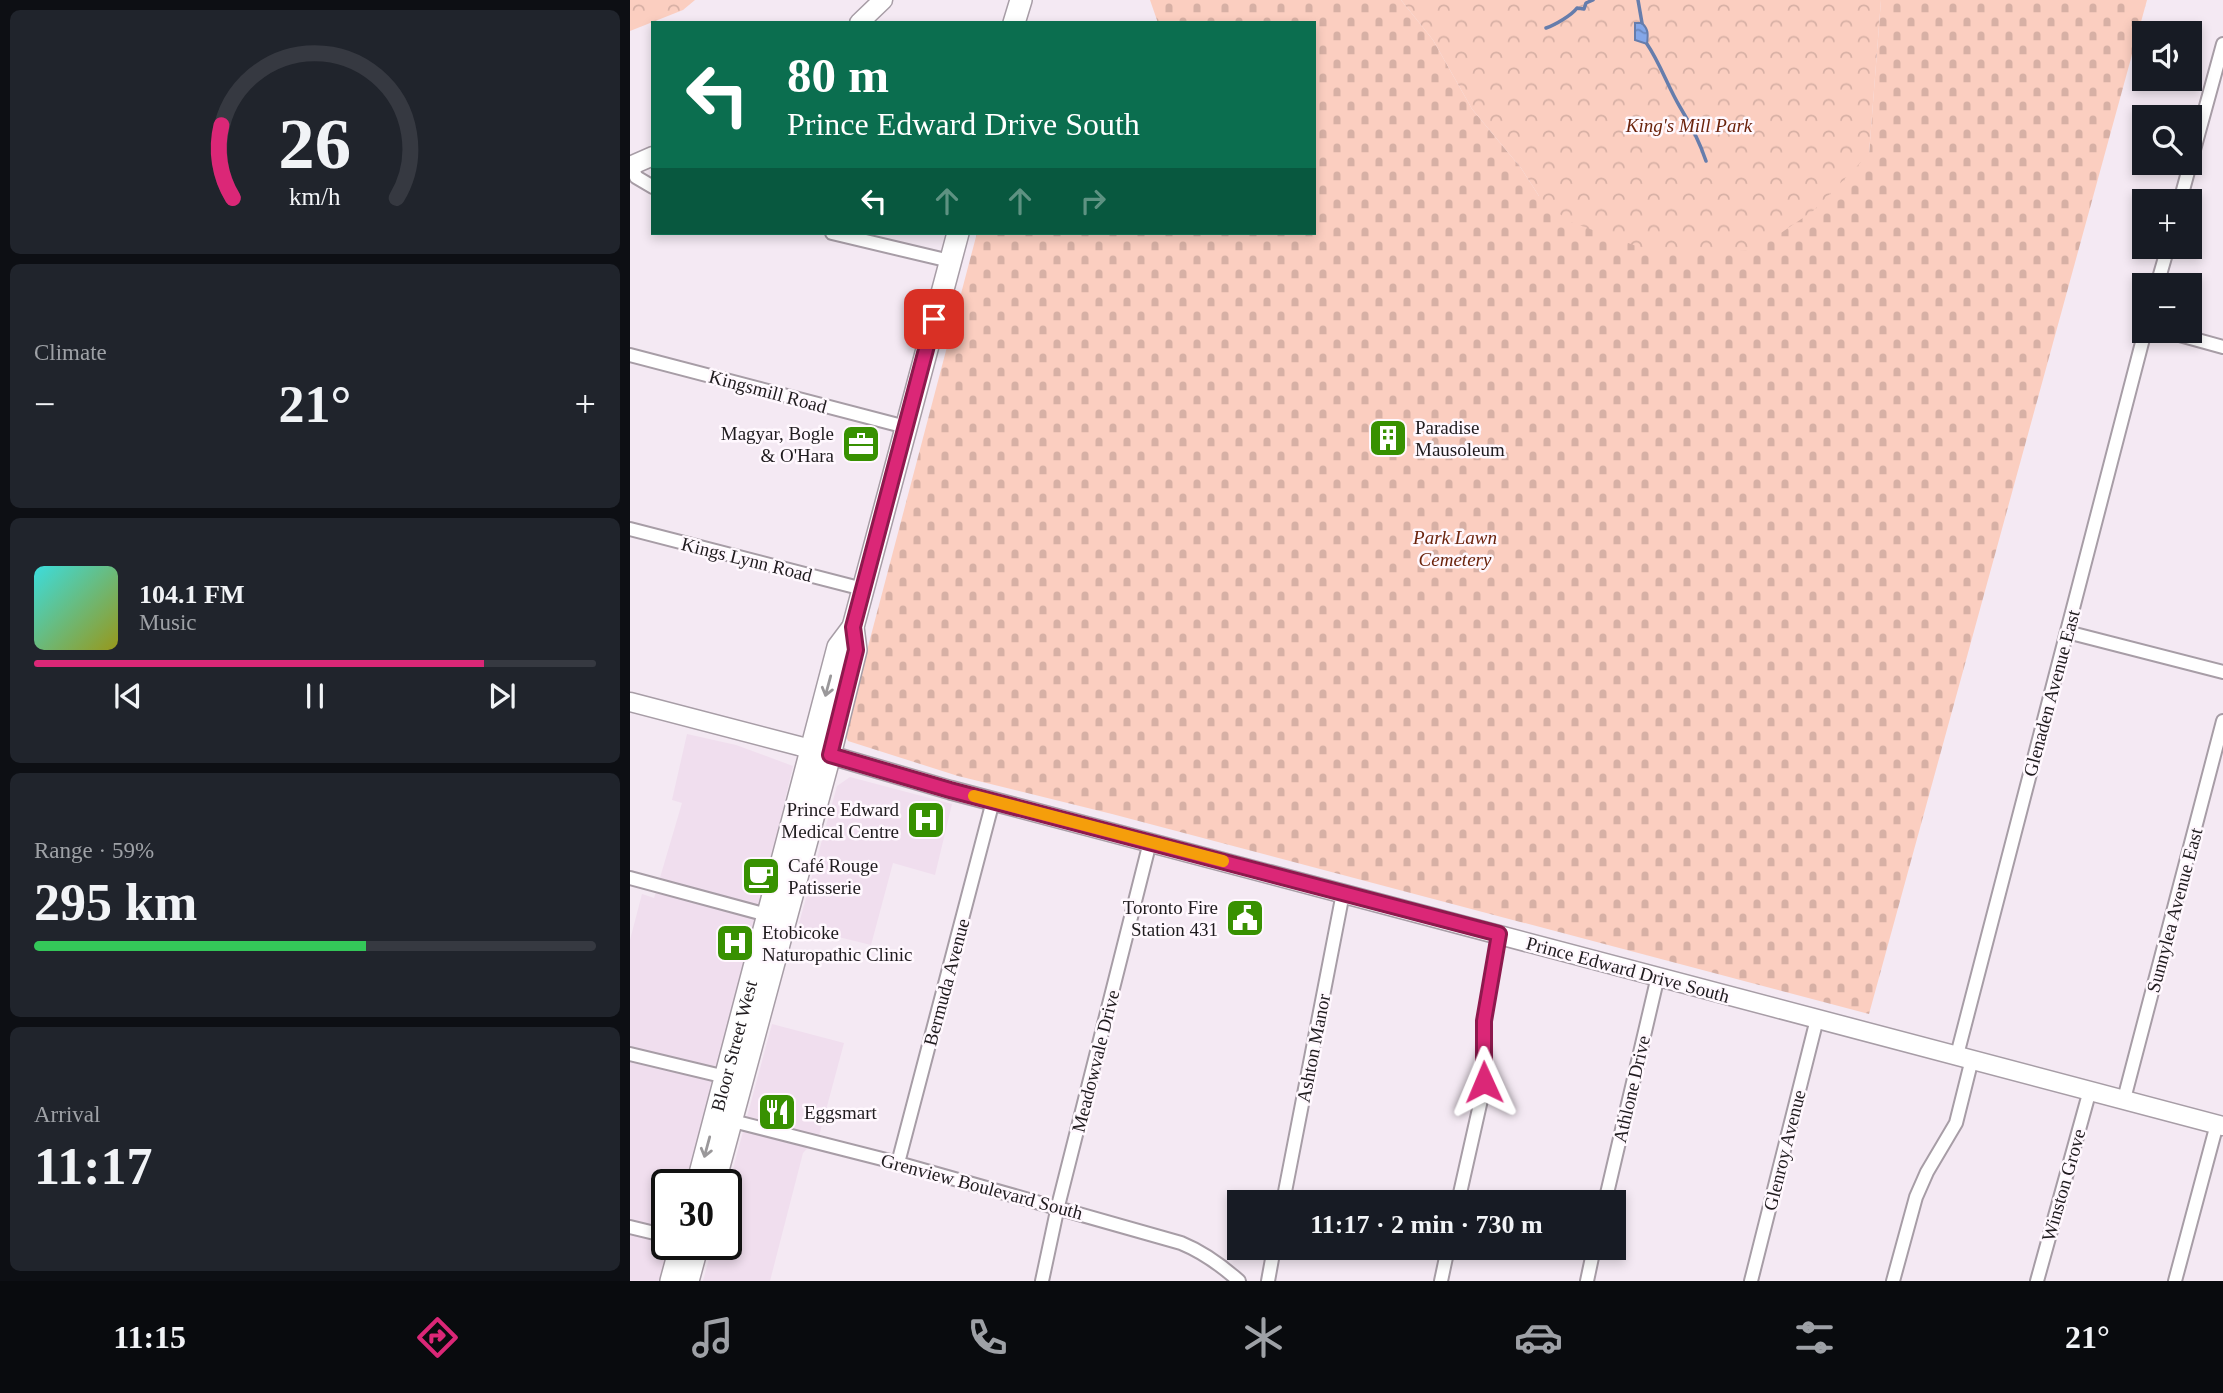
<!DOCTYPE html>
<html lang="en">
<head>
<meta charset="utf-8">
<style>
  :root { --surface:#171b24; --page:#20242c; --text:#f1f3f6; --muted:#9ea1a6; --line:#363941; --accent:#db2777 }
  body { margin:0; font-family:"Times New Roman",serif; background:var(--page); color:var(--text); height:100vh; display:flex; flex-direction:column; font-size:26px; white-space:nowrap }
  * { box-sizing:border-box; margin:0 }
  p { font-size:23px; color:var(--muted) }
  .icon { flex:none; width:38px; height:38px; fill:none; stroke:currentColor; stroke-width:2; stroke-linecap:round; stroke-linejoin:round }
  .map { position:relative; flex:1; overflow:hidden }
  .panel { display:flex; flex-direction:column; gap:10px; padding:10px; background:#0d0f14; width:630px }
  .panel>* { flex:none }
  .guide { position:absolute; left:21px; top:21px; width:665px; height:214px; border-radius:0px; box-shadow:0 4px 10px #0003; background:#0b6e4f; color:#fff; overflow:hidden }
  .buttons { position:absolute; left:1502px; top:21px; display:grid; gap:14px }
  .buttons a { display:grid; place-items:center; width:70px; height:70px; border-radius:0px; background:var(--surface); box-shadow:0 4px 10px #0003; font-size:35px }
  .speed { position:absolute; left:21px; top:1169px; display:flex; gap:14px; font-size:35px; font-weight:700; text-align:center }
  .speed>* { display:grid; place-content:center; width:91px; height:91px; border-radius:50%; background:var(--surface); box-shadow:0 4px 10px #0003; line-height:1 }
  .speed .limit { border:4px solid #111; border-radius:10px; background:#fff; color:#111 }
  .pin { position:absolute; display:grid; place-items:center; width:60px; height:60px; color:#fff; margin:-30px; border-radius:14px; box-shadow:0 4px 10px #0006 }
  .me { position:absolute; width:77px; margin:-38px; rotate:359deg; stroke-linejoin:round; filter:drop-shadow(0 0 5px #0008) }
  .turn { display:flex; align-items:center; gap:24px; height:147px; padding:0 21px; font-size:32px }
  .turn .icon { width:91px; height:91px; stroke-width:2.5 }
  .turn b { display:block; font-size:49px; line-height:60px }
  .lanes { display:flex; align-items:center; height:66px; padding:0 21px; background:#0003; justify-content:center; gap:35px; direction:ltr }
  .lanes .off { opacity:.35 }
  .big { font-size:52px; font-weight:700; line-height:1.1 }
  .panel .widget { flex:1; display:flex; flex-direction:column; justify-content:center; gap:10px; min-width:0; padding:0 24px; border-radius:10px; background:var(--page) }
  .panel .dial { align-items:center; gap:0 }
  .dial svg { height:182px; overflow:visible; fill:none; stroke:var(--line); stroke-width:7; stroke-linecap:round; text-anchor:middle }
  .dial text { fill:var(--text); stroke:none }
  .song { display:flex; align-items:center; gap:21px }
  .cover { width:84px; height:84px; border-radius:10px; background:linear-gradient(135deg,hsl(180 70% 55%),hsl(60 70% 35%)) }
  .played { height:7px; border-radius:4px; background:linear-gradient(90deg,var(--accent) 80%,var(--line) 80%) }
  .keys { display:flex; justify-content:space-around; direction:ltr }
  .heat { display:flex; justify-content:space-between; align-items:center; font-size:38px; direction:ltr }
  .charge { height:10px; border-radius:5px; background:linear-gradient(90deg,#34c759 59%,var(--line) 0) }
  .trip { position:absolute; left:597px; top:1190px; width:399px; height:70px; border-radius:0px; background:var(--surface); box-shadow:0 4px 10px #0003; font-weight:700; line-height:70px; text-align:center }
  .tab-bar { display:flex; height:112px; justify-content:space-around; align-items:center; background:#090b0e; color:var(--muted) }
  .tab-bar .icon { width:49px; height:49px }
  .tab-bar .current { color:var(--accent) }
  .tab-bar b { font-size:32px; color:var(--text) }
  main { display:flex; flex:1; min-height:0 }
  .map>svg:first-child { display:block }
</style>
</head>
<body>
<main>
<section class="panel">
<div class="widget dial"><svg viewBox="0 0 100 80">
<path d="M14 69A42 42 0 1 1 86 69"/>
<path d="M14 69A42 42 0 0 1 9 37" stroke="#db2777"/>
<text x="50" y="56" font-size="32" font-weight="700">26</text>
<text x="50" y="72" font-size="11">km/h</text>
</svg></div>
<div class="widget"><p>Climate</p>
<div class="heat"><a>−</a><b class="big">21°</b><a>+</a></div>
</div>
<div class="widget">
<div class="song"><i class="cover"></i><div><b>104.1 FM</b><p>Music</p></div></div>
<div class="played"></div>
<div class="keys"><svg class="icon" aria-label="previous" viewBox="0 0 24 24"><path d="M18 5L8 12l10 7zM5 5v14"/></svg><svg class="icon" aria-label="pause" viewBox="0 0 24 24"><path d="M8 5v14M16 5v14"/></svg><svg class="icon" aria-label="next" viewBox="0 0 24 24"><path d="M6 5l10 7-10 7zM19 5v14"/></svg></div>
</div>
<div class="widget"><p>Range · 59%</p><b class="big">295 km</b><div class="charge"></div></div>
<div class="widget"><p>Arrival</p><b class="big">11:17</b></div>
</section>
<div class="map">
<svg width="1593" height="1281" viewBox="0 0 1593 1281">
  <defs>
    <pattern id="cemetery-stones" width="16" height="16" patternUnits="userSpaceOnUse" patternTransform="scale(1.75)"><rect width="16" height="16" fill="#fbcec0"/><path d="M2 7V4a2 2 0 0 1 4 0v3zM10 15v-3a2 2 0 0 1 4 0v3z" fill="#d7b0a5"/></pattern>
    <pattern id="park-crowns" width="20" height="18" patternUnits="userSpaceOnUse" patternTransform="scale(1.75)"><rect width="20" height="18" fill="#fbcec0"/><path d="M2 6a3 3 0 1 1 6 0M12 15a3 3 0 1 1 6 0" fill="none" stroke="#d7b0a5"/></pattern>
    <pattern id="water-ripples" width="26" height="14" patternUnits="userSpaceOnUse" patternTransform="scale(1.75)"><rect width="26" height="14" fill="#84a7e9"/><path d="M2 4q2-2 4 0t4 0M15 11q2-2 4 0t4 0" fill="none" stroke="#6b87bc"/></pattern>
  </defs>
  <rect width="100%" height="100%" fill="#f4e9f3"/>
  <path fill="#f0deee" d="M 57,734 L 106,745 L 163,766 L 125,928 L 57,1185 L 37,1185 L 37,1244 L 42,1244 L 32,1281 L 0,1281 L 0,940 L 12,894 L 24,898 L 52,803 L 42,800 Z
    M 220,777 L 322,804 L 305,875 L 263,863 L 241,945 L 168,927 L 207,786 Z
    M 142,1024 L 214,1043 L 189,1136 L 173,1153 L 140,1281 L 73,1281 L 83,1244 L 96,1244 L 96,1195 Z"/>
  <path fill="url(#cemetery-stones)" d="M 520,0 L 771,0 L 803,40 L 842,109 L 891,168 L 909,196 L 1239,154 L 1251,0 L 1517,0 L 1239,1014 L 482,814 L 328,776 L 218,741 L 215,734 L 347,233 L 684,233 L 684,23 L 528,23 Z"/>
  <path fill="url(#park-crowns)" d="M 0,0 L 65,0 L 53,10 L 0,31 Z
    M 771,0 L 1251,0 L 1239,154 L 1183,211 L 1126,250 L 1090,252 L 1020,251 L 938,221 L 909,196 L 891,168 L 842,109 L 803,40 Z"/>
  <path fill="url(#water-ripples)" stroke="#667dac" stroke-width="2" d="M 1005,23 L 1012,23 C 1019,30 1018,34 1017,44 L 1005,40 Z"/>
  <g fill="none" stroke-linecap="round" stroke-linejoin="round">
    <path stroke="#667dac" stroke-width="3.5" d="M 1008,0 L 1012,23
      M 916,28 C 925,25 942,15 947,8 L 954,9 L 956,3 L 963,0
      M 1017,44 C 1030,63 1038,87 1050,107 C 1061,125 1069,140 1076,161"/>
    <defs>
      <path id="street" d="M 2,165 L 6,177 L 23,187
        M 1550,201 L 1593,44
        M 202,233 L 320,261
        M 1527,285 L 1538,247
        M 1535,331 L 1593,347
        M 0,355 L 276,427
        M 0,529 L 233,589
        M 1437,632 L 1593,672
        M 0,878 L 141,916
        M 0,1054 L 100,1078
        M 1327,1055 L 1515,331
        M 1494,1099 L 1593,721
        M 95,1119 L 268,1163 L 551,1243 C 573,1252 591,1265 609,1281
        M 268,1163 L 363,801
        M 653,1202 L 713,893
        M 828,1202 L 853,1091 L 854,1021 L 869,934
        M 975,1202 L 1028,976
        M 0,1227 L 37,1236
        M 412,1281 L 428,1206 L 520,842
        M 638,1281 L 644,1248
        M 811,1281 L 818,1248
        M 957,1281 L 964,1248
        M 1121,1281 L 1187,1019
        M 1263,1281 L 1286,1197 L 1297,1172 L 1326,1123 L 1342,1059
        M 1407,1281 L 1460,1090
        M 1545,1281 L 1587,1124"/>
      <path id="secondary" d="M 229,23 L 253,0
        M 0,166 L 23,156
        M 0,702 L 169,746 L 320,790 L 1593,1126"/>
      <g id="primary">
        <path d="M 384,23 L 391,0"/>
        <path id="s1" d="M 67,1185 L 208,647 L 223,627"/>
        <path d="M 84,1185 L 200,755 L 226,650 L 223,627 L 328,233"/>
        <path d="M 41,1281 L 51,1244"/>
        <path d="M 58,1281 L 68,1244"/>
      </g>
    </defs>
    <use href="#street" stroke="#a79da6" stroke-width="16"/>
    <use href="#secondary" stroke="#a79da6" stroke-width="21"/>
    <use href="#primary" stroke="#a79da6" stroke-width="24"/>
    <use href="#street" stroke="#fff" stroke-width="12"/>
    <use href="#secondary" stroke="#fff" stroke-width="18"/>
    <use href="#primary" stroke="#fff" stroke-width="21"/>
  </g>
  <defs><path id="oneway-shaft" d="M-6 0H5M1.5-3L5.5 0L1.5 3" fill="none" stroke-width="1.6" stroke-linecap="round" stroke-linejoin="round" transform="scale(1.75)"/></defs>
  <g stroke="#9a989a">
    <use href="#oneway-shaft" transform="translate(198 686) rotate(105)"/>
    <use href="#oneway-shaft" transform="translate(77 1147) rotate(105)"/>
  </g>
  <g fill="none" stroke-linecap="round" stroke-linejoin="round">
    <defs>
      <path id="route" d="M 304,319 L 223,627 L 226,650 L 200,755 L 320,790 L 869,934 L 854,1021 L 854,1082"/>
    </defs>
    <use href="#route" stroke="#8e194d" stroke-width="18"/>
    <use href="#route" stroke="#db2777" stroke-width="12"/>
    <path stroke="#f59e0b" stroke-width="12" d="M 344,796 L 593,861"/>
  </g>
  <defs>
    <symbol id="building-square" viewBox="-11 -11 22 22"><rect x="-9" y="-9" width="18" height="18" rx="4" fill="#389101" stroke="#fff8fe"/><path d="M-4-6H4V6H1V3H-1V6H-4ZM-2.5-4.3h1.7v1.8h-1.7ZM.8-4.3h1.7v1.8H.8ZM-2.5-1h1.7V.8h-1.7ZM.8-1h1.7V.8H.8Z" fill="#fff"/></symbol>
    <symbol id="office-square" viewBox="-11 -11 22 22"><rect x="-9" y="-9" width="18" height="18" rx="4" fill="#389101" stroke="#fff8fe"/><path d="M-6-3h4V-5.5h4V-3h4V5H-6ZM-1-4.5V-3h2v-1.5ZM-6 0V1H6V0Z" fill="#fff"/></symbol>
    <symbol id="hospital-square" viewBox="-11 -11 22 22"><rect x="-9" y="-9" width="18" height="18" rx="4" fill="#389101" stroke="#fff8fe"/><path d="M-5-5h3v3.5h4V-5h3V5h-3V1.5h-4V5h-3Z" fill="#fff"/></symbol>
    <symbol id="cafe-square" viewBox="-11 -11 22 22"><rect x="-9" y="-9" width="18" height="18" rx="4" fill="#389101" stroke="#fff8fe"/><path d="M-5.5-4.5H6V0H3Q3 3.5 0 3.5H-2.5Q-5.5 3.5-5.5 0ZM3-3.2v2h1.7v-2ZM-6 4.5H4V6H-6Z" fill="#fff"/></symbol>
    <symbol id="civic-square" viewBox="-11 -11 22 22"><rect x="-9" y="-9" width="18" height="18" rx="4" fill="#389101" stroke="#fff8fe"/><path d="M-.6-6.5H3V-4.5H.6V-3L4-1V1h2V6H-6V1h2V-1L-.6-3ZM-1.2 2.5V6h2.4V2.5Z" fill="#fff"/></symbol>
    <symbol id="restaurant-square" viewBox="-11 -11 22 22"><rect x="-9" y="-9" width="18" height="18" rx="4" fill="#389101" stroke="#fff8fe"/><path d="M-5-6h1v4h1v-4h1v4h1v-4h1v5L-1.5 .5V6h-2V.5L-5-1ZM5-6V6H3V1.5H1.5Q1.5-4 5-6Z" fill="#fff"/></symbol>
  </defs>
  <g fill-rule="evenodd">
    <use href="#building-square" x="736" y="416" width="44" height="44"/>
    <use href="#office-square" x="209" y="422" width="44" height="44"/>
    <use href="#hospital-square" x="274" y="798" width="44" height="44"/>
    <use href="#cafe-square" x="109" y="854" width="44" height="44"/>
    <use href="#civic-square" x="593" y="896" width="44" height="44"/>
    <use href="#hospital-square" x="83" y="921" width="44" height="44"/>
    <use href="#restaurant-square" x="125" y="1090" width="44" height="44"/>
  </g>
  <g text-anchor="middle" stroke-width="5" stroke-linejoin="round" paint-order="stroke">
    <g font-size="19" font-style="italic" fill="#6b230c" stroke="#fff8fe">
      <text x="1059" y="132">King's Mill Park</text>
      <text x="825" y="544">Park Lawn<tspan x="825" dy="22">Cemetery</tspan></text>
    </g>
    <g font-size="19" fill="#1f1b1e" stroke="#fff8fe">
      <text transform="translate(138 391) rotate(15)" y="7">Kingsmill Road</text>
      <text transform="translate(117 559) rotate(14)" y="7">Kings Lynn Road</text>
      <text transform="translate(1421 693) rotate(-75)" y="7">Glenaden Avenue East</text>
      <text transform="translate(1544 910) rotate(-75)" y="7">Sunnylea Avenue East</text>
      <text transform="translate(998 969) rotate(15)" y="7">Prince Edward Drive South</text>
      <text transform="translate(316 982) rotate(-75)" y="7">Bermuda Avenue</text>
      <text dy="7" stroke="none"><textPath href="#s1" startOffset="144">Bloor Street West</textPath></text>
      <text transform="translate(683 1048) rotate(-79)" y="7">Ashton Manor</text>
      <text transform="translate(465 1061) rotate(-76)" y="7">Meadowvale Drive</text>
      <text transform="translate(1001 1089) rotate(-77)" y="7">Athlone Drive</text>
      <text transform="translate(1154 1150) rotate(-76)" y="7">Glenroy Avenue</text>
      <text transform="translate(1433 1185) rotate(-74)" y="7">Winston Grove</text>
      <text transform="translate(352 1186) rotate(15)" y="7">Grenview Boulevard South</text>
    </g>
    <g font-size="19" fill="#1f1b1e" stroke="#fff8fe" text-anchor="start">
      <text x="785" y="434">Paradise<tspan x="785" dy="22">Mausoleum</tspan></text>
      <text x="204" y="440" text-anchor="end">Magyar, Bogle<tspan x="204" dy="22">&amp; O'Hara</tspan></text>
      <text x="269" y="816" text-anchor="end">Prince Edward<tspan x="269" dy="22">Medical Centre</tspan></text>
      <text x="158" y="872">Café Rouge<tspan x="158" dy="22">Patisserie</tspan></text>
      <text x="588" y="914" text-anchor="end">Toronto Fire<tspan x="588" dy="22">Station 431</tspan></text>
      <text x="132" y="939">Etobicoke<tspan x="132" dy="22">Naturopathic Clinic</tspan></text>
      <text x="174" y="1119">Eggsmart</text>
    </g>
  </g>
</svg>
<div class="buttons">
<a><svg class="icon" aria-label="sound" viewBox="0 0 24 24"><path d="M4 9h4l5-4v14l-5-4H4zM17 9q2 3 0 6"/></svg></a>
<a><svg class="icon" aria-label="search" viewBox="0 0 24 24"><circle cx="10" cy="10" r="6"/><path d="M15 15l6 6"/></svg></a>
<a>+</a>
<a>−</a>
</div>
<div class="speed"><div class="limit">30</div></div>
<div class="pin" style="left:304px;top:319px;background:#d93025"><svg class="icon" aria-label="arrive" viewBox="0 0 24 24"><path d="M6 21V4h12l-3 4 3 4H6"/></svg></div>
<svg class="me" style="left:854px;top:1082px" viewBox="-20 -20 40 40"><path d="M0-17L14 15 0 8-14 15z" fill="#db2777" stroke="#fff" stroke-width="4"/></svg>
<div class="trip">11:17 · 2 min · 730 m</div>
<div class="guide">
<div class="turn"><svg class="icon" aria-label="left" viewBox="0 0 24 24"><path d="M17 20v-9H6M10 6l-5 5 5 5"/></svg><div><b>80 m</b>Prince Edward Drive South</div></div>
<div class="lanes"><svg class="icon" aria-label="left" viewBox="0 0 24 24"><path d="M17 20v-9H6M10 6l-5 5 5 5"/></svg><svg class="icon off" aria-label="ahead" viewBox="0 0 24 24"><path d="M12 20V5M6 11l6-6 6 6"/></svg><svg class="icon off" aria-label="ahead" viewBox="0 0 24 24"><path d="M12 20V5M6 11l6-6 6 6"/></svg><svg class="icon off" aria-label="right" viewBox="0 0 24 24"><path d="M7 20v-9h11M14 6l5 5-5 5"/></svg></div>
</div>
</div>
</main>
<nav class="tab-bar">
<b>11:15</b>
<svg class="icon current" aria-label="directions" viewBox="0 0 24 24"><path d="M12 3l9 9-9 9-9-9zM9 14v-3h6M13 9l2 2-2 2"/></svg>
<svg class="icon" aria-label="music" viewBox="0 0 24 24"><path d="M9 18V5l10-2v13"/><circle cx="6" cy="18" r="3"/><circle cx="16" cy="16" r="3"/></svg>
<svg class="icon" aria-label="phone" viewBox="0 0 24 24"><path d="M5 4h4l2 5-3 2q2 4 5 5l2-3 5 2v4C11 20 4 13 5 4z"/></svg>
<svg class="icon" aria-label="climate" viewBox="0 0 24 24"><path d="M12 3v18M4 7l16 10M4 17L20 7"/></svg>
<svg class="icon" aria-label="car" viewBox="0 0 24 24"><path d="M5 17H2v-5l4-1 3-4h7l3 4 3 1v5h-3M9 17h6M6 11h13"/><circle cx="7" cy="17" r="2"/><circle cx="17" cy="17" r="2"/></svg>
<svg class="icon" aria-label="filters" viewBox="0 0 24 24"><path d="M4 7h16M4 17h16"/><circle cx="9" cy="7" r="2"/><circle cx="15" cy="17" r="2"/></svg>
<b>21°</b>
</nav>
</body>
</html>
